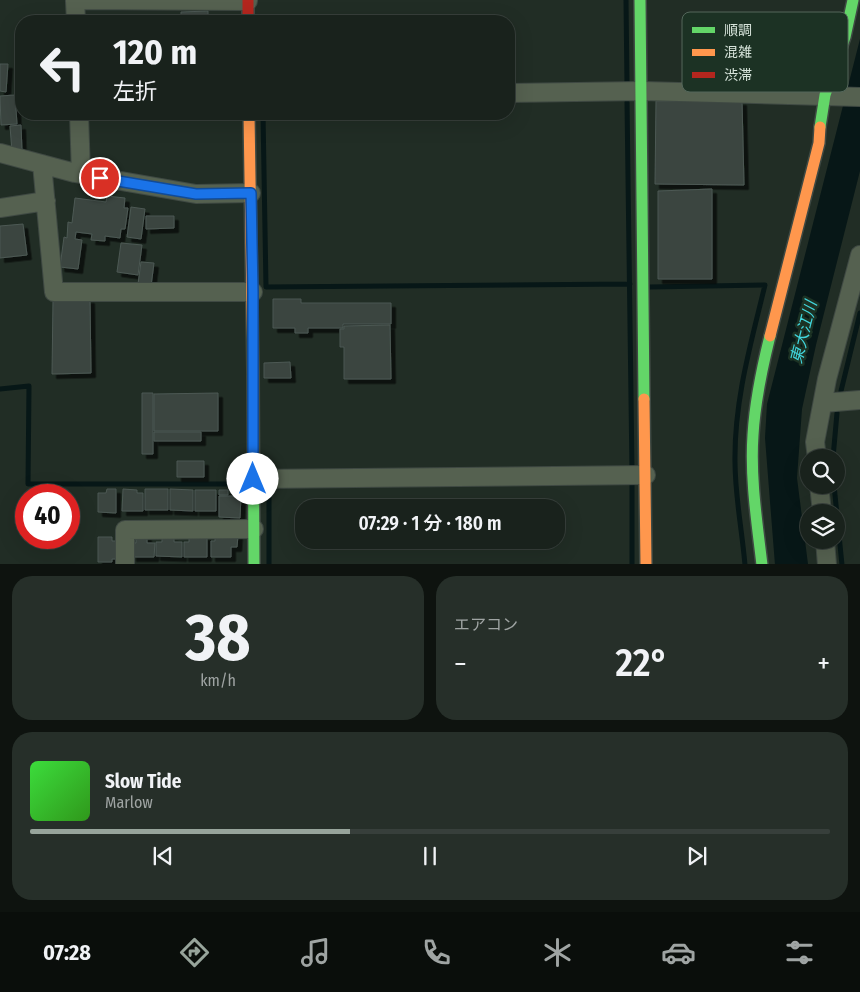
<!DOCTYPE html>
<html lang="ja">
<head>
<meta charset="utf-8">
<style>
  :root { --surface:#19221c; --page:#262f29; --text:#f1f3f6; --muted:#9fa4a3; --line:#373f3b; --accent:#97a49b }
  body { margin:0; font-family:"Fira Sans Condensed","Noto Sans JP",sans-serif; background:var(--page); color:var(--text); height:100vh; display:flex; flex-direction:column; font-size:19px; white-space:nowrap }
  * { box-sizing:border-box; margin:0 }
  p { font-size:16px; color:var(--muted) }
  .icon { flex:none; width:28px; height:28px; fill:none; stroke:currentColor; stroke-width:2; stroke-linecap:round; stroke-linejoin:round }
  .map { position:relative; height:564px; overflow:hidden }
  .panel { display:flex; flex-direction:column; gap:12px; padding:12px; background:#0e130f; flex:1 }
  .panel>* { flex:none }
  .top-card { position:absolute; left:15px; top:15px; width:500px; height:105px; border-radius:20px; box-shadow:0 5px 20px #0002,0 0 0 1px var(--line); background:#19221c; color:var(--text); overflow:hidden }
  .tools { position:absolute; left:800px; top:449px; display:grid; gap:10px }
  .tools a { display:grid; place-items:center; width:45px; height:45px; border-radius:50%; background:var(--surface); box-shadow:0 5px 20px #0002,0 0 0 1px var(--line); font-size:25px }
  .speed { position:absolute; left:15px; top:484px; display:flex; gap:10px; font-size:25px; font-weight:700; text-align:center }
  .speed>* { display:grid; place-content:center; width:65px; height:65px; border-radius:50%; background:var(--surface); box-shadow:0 5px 20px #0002,0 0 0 1px var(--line); line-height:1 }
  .speed .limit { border:8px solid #d22; background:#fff; color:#111 }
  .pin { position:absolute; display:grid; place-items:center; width:42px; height:42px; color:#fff; margin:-21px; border:2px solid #fff; border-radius:50%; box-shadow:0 1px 5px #0007 }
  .me { position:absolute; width:55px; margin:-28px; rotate:0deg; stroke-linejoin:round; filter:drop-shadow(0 0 4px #0008) }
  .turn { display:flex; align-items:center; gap:18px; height:105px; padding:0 15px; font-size:22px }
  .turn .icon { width:65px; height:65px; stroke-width:2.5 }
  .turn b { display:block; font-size:35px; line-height:42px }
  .big { font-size:38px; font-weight:600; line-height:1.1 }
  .panel .tile { flex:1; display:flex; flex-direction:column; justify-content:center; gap:8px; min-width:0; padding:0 18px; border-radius:20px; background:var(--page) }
  .panel .dial { align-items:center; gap:0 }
  .dial b { font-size:65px; line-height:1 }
  .song { display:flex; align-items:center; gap:15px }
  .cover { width:60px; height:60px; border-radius:8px; background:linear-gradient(135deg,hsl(120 70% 55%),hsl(110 70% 35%)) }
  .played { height:5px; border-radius:2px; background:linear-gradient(90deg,var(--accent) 40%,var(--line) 40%) }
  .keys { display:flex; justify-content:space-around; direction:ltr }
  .heat { display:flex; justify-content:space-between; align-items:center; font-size:28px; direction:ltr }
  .panel .tiles { flex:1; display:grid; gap:12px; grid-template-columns:1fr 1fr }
  .tile:last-child { grid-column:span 2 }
  .trip { position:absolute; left:295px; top:499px; width:270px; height:50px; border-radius:20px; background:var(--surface); box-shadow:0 5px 20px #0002,0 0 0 1px var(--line); font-weight:600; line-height:50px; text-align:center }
  .menu { display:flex; height:80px; justify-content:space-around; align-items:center; background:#0a0e0b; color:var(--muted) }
  .menu .icon { width:35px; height:35px }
  .menu .on { color:var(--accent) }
  .menu b { font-size:22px; color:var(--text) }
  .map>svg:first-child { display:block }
</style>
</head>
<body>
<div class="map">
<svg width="860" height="565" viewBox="0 0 860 565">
  <defs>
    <filter id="shadow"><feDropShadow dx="4.5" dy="4.5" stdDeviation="0" flood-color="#0009"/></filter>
  </defs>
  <rect width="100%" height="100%" fill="#212d25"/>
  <path fill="#071717" d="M 860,39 L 860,171 L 816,345 L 802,409 L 797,478 L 808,564 L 775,565 L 765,438 L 767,404 Z"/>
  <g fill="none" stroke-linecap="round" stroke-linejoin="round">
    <path stroke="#071717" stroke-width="5" d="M 626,0 L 627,85
      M 627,102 L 632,471
      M 263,114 L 266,287 L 630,284
      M 650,287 L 765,285 C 751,343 734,401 735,462 C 735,496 742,530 745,565
      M 0,389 L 29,386 L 28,484 L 243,484
      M 841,391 L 860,313
      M 833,458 L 837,413
      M 632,483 L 632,565
      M 834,485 L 842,565
      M 269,565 L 269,492"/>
  </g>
  <path fill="#3a4540" stroke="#4d5954" filter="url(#shadow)" d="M 208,11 L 208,21 L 212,21 L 181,21 L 181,12 Z
    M 0,64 L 8,64 L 6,92 L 0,91 Z
    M 15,95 L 17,124 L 1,125 L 0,96 Z
    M 656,101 L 742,101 L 744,185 L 655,184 Z
    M 21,125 L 22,151 L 12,152 L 10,126 Z
    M 712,189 L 712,279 L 658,279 L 658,191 Z
    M 107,196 L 125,198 L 124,208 L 128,208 L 125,229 L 121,229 L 120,238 L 105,236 L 105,241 L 91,240 L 92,234 L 76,232 L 75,239 L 82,240 L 78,269 L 60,267 L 64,237 L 67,238 L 68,222 L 72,223 L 75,198 L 106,202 Z
    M 131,207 L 145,209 L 141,239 L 127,237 Z
    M 146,216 L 174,216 L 174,228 L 146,229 Z
    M 23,224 L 27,255 L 0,258 L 0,226 Z
    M 121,243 L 142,245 L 138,275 L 117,272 Z
    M 141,262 L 154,263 L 151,286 L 138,284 Z
    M 90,299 L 91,373 L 52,374 L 53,300 Z
    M 273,299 L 301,299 L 301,303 L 391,303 L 391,324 L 343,324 L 343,328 L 308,328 L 308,333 L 295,333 L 295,328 L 273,328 Z
    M 390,325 L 391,379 L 344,379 L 344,347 L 340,347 L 340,329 L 344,329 L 344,326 Z
    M 290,362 L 291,378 L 264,378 L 264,363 Z
    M 142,393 L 153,393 L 153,454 L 142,454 Z
    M 218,393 L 218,431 L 154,431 L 154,394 Z
    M 154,432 L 201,432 L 201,441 L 154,441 Z
    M 177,461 L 204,461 L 204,477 L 177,477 Z
    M 107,489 L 116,489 L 116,513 L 98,512 L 98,493 L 106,493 Z
    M 123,489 L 137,490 L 137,493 L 143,493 L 143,511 L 122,511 Z
    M 145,489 L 168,489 L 168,510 L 145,510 Z
    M 170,489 L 193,490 L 193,511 L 170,510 Z
    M 195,490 L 216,490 L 216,511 L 195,511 Z
    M 219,490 L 228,490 L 228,495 L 219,495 Z
    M 219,496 L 241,496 L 240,518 L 219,517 Z
    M 215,535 L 238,535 L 237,547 L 231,547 L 231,557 L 211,557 L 211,541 L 215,541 Z
    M 136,536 L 147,536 L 147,543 L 155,543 L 154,557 L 132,557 L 132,543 L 136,543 Z
    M 189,536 L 207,536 L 207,557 L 184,557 L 184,542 L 189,542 Z
    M 98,537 L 112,537 L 112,541 L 117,541 L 117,559 L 112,559 L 112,562 L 98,562 Z
    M 162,537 L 174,537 L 174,542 L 182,542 L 182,557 L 156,556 L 156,542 L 162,542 Z"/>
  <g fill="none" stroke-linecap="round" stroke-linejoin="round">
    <defs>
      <path id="street" d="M 75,0 L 248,1
        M 75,1 L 76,21
        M 509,93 L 642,91 L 860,97
        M 79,114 L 81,174
        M 0,153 L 75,173 L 196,194 L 251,193
        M 42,164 L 54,292 L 253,292
        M 0,208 L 46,201
        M 823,403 L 860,400
        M 817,458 L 815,442 L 827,379 L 860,255
        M 253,479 L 646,475
        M 819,485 L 822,512
        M 825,540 L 827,565
        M 125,565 L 125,530 L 254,529"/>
      <path id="fast" d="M 640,0 L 644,399
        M 820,127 L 825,95 L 845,37 L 853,0
        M 253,371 L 254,565
        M 762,565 C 757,522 750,478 753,435 C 755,401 762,368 770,336"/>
      <path id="slow" d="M 249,114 L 253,371
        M 770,336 L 819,143 L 820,127
        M 644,399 L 646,565"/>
      <path id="jam" d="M 248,0 L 248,21"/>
    </defs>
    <use href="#street" stroke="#3f4943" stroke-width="20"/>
    <use href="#fast" stroke="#3f4943" stroke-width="14"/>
    <use href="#slow" stroke="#3f4943" stroke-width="14"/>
    <use href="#jam" stroke="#3f4943" stroke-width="14"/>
    <use href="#street" stroke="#556150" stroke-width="18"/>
    <use href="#fast" stroke="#63d668" stroke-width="11"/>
    <use href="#slow" stroke="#ff974d" stroke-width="11"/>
    <use href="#jam" stroke="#b3261e" stroke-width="11"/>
  </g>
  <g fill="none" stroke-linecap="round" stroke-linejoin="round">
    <defs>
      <path id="route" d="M 100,178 L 196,194 L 251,193 L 253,292 L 253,479"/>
    </defs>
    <use href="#route" stroke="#114b97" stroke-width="12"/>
    <use href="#route" stroke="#1a73e8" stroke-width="9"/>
  </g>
  <g text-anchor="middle" stroke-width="5" stroke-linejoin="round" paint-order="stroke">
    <g font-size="16" font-style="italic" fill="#41d6de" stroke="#1c3224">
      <text transform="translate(803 332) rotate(-76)" y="6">東大江川</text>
    </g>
  </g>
  <rect x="682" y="12" width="166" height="80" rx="8" fill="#1c3224" stroke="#54675b" stroke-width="1"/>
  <rect x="692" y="27" width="23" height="6" fill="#63d668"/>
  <rect x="692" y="49" width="23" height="7" fill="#ff974d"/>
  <rect x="692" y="72" width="23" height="6" fill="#b3261e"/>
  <g font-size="14" fill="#d7e4db">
    <text x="724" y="35">順調</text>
    <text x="724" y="57">混雑</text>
    <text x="724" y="80">渋滞</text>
  </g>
</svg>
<div class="tools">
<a><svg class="icon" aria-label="search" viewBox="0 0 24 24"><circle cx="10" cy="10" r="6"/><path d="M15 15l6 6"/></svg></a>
<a><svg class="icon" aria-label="layers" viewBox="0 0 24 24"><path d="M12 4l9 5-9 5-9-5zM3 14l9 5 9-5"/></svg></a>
</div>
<div class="speed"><div class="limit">40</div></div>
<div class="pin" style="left:100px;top:178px;background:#d93025"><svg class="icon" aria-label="arrive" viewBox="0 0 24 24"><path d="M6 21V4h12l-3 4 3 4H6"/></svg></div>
<svg class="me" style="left:253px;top:479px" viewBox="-20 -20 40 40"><circle r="19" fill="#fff"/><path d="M0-13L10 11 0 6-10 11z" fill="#1a73e8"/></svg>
<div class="trip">07:29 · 1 分 · 180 m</div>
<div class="top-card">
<div class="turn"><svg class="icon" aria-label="left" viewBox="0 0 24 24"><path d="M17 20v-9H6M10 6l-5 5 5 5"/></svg><div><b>120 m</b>左折</div></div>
</div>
</div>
<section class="panel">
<div class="tiles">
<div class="tile dial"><b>38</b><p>km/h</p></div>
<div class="tile"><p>エアコン</p>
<div class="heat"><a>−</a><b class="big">22°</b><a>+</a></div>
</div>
<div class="tile">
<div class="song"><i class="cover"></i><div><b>Slow Tide</b><p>Marlow</p></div></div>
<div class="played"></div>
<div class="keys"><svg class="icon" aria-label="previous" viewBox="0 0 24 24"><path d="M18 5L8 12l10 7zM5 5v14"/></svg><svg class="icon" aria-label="pause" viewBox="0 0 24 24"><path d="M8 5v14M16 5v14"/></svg><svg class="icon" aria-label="next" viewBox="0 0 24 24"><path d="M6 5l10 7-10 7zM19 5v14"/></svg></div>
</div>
</div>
</section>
<nav class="menu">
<b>07:28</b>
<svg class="icon on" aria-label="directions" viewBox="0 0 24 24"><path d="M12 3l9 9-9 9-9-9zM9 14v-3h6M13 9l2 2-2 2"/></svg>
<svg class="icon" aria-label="music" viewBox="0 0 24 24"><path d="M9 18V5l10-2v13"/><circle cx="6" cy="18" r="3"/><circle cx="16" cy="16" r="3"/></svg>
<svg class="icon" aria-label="phone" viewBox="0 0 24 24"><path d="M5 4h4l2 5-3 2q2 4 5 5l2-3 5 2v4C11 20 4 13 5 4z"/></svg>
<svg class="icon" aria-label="climate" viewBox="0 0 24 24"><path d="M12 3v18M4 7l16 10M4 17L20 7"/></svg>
<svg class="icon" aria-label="car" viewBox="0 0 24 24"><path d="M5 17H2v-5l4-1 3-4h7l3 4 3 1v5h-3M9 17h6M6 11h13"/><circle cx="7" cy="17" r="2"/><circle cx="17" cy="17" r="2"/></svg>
<svg class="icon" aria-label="filters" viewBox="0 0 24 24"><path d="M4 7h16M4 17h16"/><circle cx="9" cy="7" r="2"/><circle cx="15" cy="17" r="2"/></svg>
</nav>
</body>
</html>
